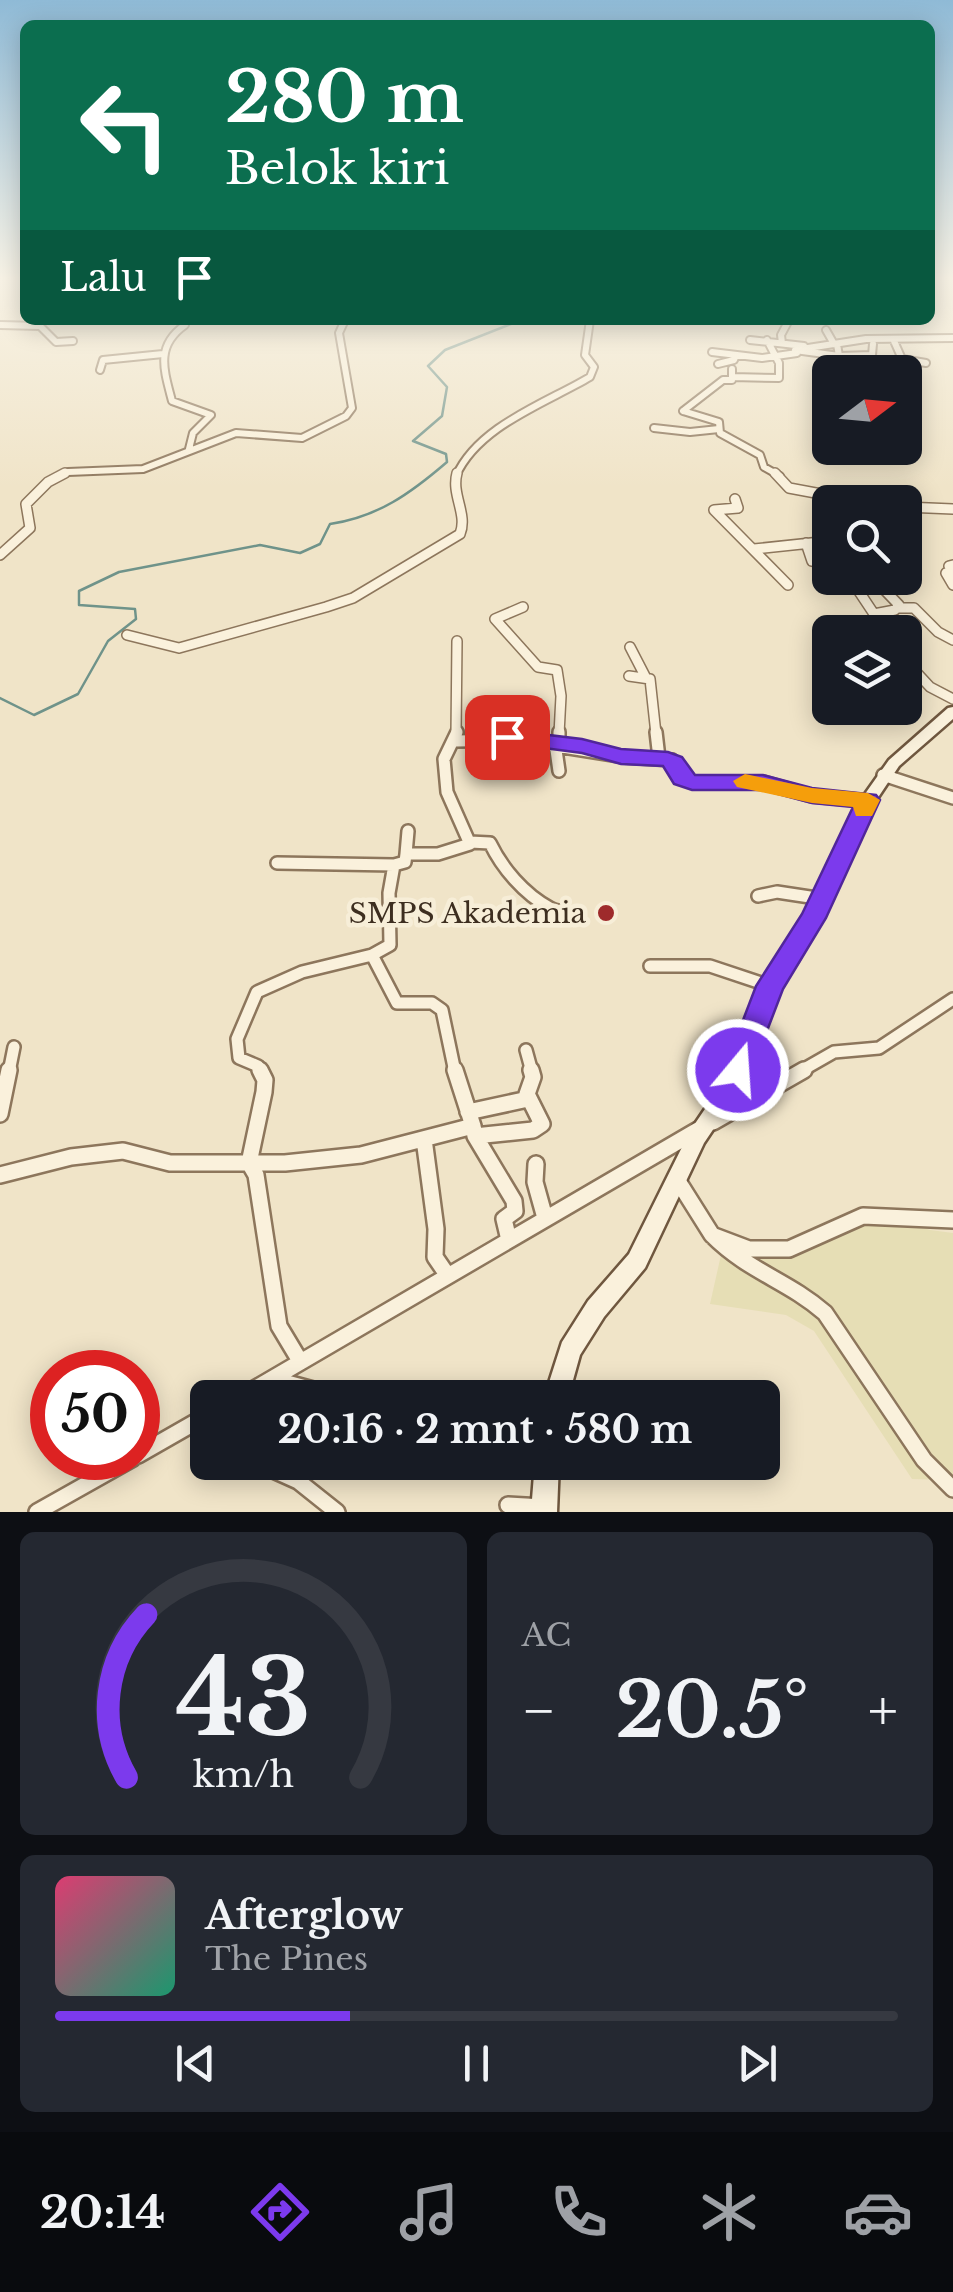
<!DOCTYPE html>
<html lang="id">
<head>
<meta charset="utf-8">
<style>
  :root { --surface:#171b24; --page:#242831; --text:#f1f3f6; --muted:#9ea1a6; --line:#363941; --accent:#7c3aed }
  body { margin:0; font-family:"Libre Baskerville",serif; background:var(--page); color:var(--text); height:100vh; display:flex; flex-direction:column; font-size:38px; white-space:nowrap }
  * { box-sizing:border-box; margin:0 }
  p { font-size:32px; color:var(--muted) }
  .icon { flex:none; width:55px; height:55px; fill:none; stroke:currentColor; stroke-width:2; stroke-linecap:round; stroke-linejoin:round }
  .map { position:relative; height:1512px; overflow:hidden }
  .panel { display:flex; flex-direction:column; gap:20px; padding:20px; background:#0d0f14; flex:1 }
  .panel>* { flex:none }
  .banner { position:absolute; left:20px; top:20px; width:915px; height:305px; border-radius:15px; box-shadow:0 5px 25px #0003; background:#0b6e4f; color:#fff; overflow:hidden }
  .needle { width:65px; rotate:74deg }
  .tools { position:absolute; left:812px; top:355px; display:grid; gap:20px }
  .tools a { display:grid; place-items:center; width:110px; height:110px; border-radius:15px; background:var(--surface); box-shadow:0 5px 25px #0003; font-size:50px }
  .speed { position:absolute; left:30px; top:1350px; display:flex; gap:20px; font-size:50px; font-weight:700; text-align:center }
  .speed>* { display:grid; place-content:center; width:130px; height:130px; border-radius:50%; background:var(--surface); box-shadow:0 5px 25px #0003; line-height:1 }
  .speed .limit { border:15px solid #d22; background:#fff; color:#111 }
  .pin { position:absolute; display:grid; place-items:center; width:85px; height:85px; color:#fff; margin:-42px; border-radius:20px; box-shadow:0 5px 15px #0006 }
  .me { position:absolute; width:110px; margin:-55px; rotate:18deg; stroke-linejoin:round; filter:drop-shadow(0 0 8px #0008) }
  .turn { display:flex; align-items:center; gap:35px; height:210px; padding:0 40px; font-size:45px }
  .turn .icon { width:130px; height:130px; stroke-width:2.5 }
  .turn b { display:block; font-size:70px; line-height:85px }
  .then { display:flex; align-items:center; height:95px; padding:0 40px; background:#0003; gap:20px; font-size:38px }
  .big { font-size:75px; font-weight:800; line-height:1.1 }
  .panel .card { flex:1; display:flex; flex-direction:column; justify-content:center; gap:15px; min-width:0; padding:0 35px; border-radius:15px; background:var(--page) }
  .panel .dial { align-items:center; gap:0 }
  .dial svg { height:260px; overflow:visible; fill:none; stroke:var(--line); stroke-width:7; stroke-linecap:round; text-anchor:middle }
  .dial text { fill:var(--text); stroke:none }
  .song { display:flex; align-items:center; gap:30px }
  .cover { width:120px; height:120px; border-radius:15px; background:linear-gradient(135deg,hsl(340 70% 55%),hsl(160 70% 35%)) }
  .played { height:10px; border-radius:5px; background:linear-gradient(90deg,var(--accent) 35%,var(--line) 35%) }
  .keys { display:flex; justify-content:space-around; direction:ltr }
  .heat { display:flex; justify-content:space-between; align-items:center; font-size:55px; direction:ltr }
  .panel .tiles { flex:1; display:grid; gap:20px; grid-template-columns:1fr 1fr }
  .card:last-child { grid-column:span 2 }
  .trip { position:absolute; left:190px; top:1380px; width:590px; height:100px; border-radius:15px; background:var(--surface); box-shadow:0 5px 25px #0003; font-weight:800; line-height:100px; text-align:center }
  .menu { display:flex; height:160px; justify-content:space-around; align-items:center; background:#090b0e; color:var(--muted) }
  .menu .icon { width:70px; height:70px }
  .menu .current { color:var(--accent) }
  .menu b { font-size:45px; color:var(--text) }
  .map>svg:first-child { display:block }
</style>
</head>
<body>
<div class="map">
<svg width="953" height="1512" viewBox="0 0 953 1512">
  <rect width="100%" height="100%" fill="#f0e4c8"/>
  <path fill="#e6deb5" d="M 886,1213 L 930,1230 L 953,1233 L 953,1487 L 949,1480 L 912,1479 L 814,1331 L 786,1315 L 710,1304 L 723,1246 L 754,1253 Z"/>
  <g fill="none" stroke-linecap="round" stroke-linejoin="round">
    <path stroke="#6f938a" stroke-width="2.5" d="M 0,698 L 34,715 L 78,694 L 108,641 L 136,619 L 135,609 L 79,605 L 79,591 L 119,572 L 260,545 L 300,553 L 320,544 L 330,524 C 378,517 411,493 447,462 L 446,454 L 413,441 L 442,416 L 447,387 L 428,366 L 445,350 L 521,320"/>
    <defs>
      <path id="street-far3" d="M 185,320 L 185,325 C 155,346 164,370 172,401 L 211,415 L 193,433 L 189,449
        M 0,325 L 40,326 L 56,342 L 73,341
        M 826,330 L 834,344
        M 750,340 L 804,346
        M 894,341 L 902,359 L 926,363
        M 782,343 L 781,335 L 789,320
        M 837,344 L 839,356 L 795,350 L 866,339 L 953,338
        M 712,352 L 762,358 L 797,353
        M 839,356 L 872,355 L 873,344
        M 718,364 L 734,360 L 736,355
        M 100,370 L 103,360 L 163,354
        M 732,377 L 779,378 L 779,363 L 767,340
        M 683,411 L 719,422 L 720,433 L 760,455 L 764,467 L 780,476
        M 683,411 L 723,380 L 732,380 L 732,369
        M 654,428 L 690,432 L 719,429
        M 60,476 L 68,472 L 143,469 L 236,433 L 302,438 L 346,416 L 352,408 L 339,333 L 345,320
        M 456,476 C 478,426 546,403 590,377 L 594,367 L 585,355 L 590,320"/>
      <path id="street-far2" d="M 775,473 L 789,488 L 864,502
        M 735,499 L 738,508 L 714,510 L 788,585
        M 905,507 L 953,509
        M 806,543 L 812,561 L 830,564
        M 754,549 L 830,541
        M 0,555 L 30,528 L 26,504 L 48,482 L 65,473
        M 953,565 L 949,566 L 952,572 L 946,573 L 953,585
        M 850,578 L 886,632
        M 873,578 L 899,605 L 895,610 L 874,614
        M 523,607 L 495,619 L 538,667 L 557,670 L 561,696 L 559,734
        M 898,608 L 914,608 L 938,632 L 953,640
        M 127,635 L 179,648 L 326,607 L 353,598 L 460,534 C 468,514 451,495 457,473
        M 630,647 L 645,676
        M 905,660 L 930,687 L 953,699
        M 629,676 L 650,679 L 656,734
        M 456,734 L 457,641"/>
      <path id="street-far1" d="M 656,732 L 659,758
        M 455,741 L 519,740 L 625,757 L 672,760 L 682,778 L 693,782 L 763,782 L 812,796 L 868,801
        M 555,743 L 559,771
        M 559,743 L 559,732
        M 883,775 L 953,798
        M 470,842 L 490,843 C 502,868 524,894 550,908 C 559,913 564,910 571,918
        M 406,854 L 408,831
        M 277,863 L 394,865 L 405,862 L 406,854 L 438,854 L 470,844 L 447,792 L 444,759 L 457,732
        M 394,865 L 389,893 L 390,945 L 372,955 L 397,1003 L 432,1003 L 442,1010 L 455,1072
        M 758,896 L 777,892 L 823,899
        M 650,966 L 710,966 L 770,986
        M 526,1050 L 532,1072
        M 9,1072 L 14,1047
        M 261,1072 L 258,1066 L 239,1058 L 237,1039 L 257,992 L 302,972 L 372,955
        M 799,1072 L 834,1052 L 879,1048 L 953,999"/>
      <path id="street" d="M 260,1070 L 265,1080 L 264,1092 L 249,1163 L 256,1175 L 279,1326 L 300,1361
        M 455,1070 L 473,1126
        M 468,1112 L 528,1099
        M 0,1114 L 9,1070
        M 713,1122 L 804,1070
        M 475,1136 L 514,1201 L 515,1211 L 504,1219 L 509,1240
        M 424,1139 L 436,1229 L 435,1257 L 448,1276
        M 536,1164 L 535,1182 L 545,1218
        M 0,1175 L 71,1157 L 123,1151 L 170,1163 L 285,1163 L 361,1155 L 473,1126 L 475,1136 L 533,1130 L 542,1124 L 527,1094 L 533,1077 L 531,1070
        M 678,1181 L 712,1235 L 749,1249 L 789,1249 L 863,1216 L 953,1220
        M 712,1235 C 749,1272 787,1280 825,1313 L 924,1460 L 953,1489
        M 274,1389 L 287,1383 L 343,1398
        M 239,1398 L 698,1130
        M 138,1455 L 208,1415
        M 267,1462 L 269,1468 L 298,1481 L 337,1512
        M 508,1505 L 543,1507
        M 37,1512 L 133,1458"/>
      <path id="secondary" d="M 953,707 L 953,719 L 899,766 L 875,802 L 831,899 L 798,961 L 778,989 L 737,1094 L 704,1143 L 645,1268 L 604,1317 L 580,1355 L 568,1398 L 544,1398 L 562,1342 L 588,1301 L 629,1254 L 690,1131 L 722,1084 L 761,986 L 786,951 L 815,899 L 860,801 L 889,760 L 948,708 Z
        M 535,1462 L 559,1462 L 557,1512 L 531,1512 Z"/>
    </defs>
    <use href="#street-far3" stroke="#8d765c" stroke-width="10"/>
    <use href="#street-far2" stroke="#8d765c" stroke-width="12"/>
    <use href="#street-far1" stroke="#8d765c" stroke-width="16"/>
    <use href="#street" stroke="#8d765c" stroke-width="20"/>
    <use href="#secondary" stroke="#6f573f" stroke-width="5"/>
    <use href="#street-far3" stroke="#faf1dc" stroke-width="6"/>
    <use href="#street-far2" stroke="#faf1dc" stroke-width="9"/>
    <use href="#street-far1" stroke="#faf1dc" stroke-width="11"/>
    <use href="#street" stroke="#faf1dc" stroke-width="15"/>
    <use href="#secondary" fill="#faf1dc" fill-rule="evenodd"/>
  </g>
  <linearGradient id="sky" x2="0" y2="1"><stop stop-color="#8fbad6"/><stop offset="0.57" stop-color="#f8f3e6"/><stop offset="1" stop-color="#f8f3e6" stop-opacity="0"/></linearGradient>
  <rect width="953" height="488" fill="url(#sky)"/>
  <path fill="#7c3aed" stroke="#51269a" stroke-width="2.5" d="M 507,730 L 582,739 L 621,749 L 668,752 L 682,757 L 695,775 L 763,775 L 812,788 L 876,795 L 880,800 L 826,918 L 783,989 L 749,1078 L 738,1081 L 728,1078 L 724,1070 L 756,986 L 802,914 L 853,807 L 812,803 L 763,790 L 692,790 L 674,784 L 663,766 L 621,764 L 582,753 L 499,742 L 496,737 Z"/>
  <path fill="#f59e0b" d="M 745,774 L 812,788 L 868,793 L 880,800 L 872,816 L 856,816 L 853,807 L 812,803 L 737,787 L 733,781 Z"/>
  <circle fill="#9e2a2b" stroke="#f7eed8" stroke-width="4" cx="606" cy="913" r="10"/>
  <g text-anchor="middle" stroke-width="9" stroke-linejoin="round" paint-order="stroke">
    <g font-size="28" fill="#3d2e20" stroke="#f7eed8" text-anchor="end">
      <text x="586" y="923">SMPS Akademia</text>
    </g>
  </g>
</svg>
<div class="tools">
<a><svg class="needle" viewBox="-14 -14 28 28"><path d="M0-13l5 13h-10z" fill="#e53935"/><path d="M0 13l5-13h-10z" fill="#9ea1a6"/></svg></a>
<a><svg class="icon" aria-label="search" viewBox="0 0 24 24"><circle cx="10" cy="10" r="6"/><path d="M15 15l6 6"/></svg></a>
<a><svg class="icon" aria-label="layers" viewBox="0 0 24 24"><path d="M12 4l9 5-9 5-9-5zM3 14l9 5 9-5"/></svg></a>
</div>
<div class="speed"><div class="limit">50</div></div>
<div class="pin" style="left:507px;top:737px;background:#d93025"><svg class="icon" aria-label="arrive" viewBox="0 0 24 24"><path d="M6 21V4h12l-3 4 3 4H6"/></svg></div>
<svg class="me" style="left:738px;top:1070px" viewBox="-20 -20 40 40"><circle r="17" fill="#7c3aed" stroke="#fff" stroke-width="3"/><path d="M0-11L8 9 0 5-8 9z" fill="#fff"/></svg>
<div class="trip">20:16 · 2 mnt · 580 m</div>
<div class="banner">
<div class="turn"><svg class="icon" aria-label="left" viewBox="0 0 24 24"><path d="M17 20v-9H6M10 6l-5 5 5 5"/></svg><div><b>280 m</b>Belok kiri</div></div>
<div class="then">Lalu<svg class="icon" aria-label="arrive" viewBox="0 0 24 24"><path d="M6 21V4h12l-3 4 3 4H6"/></svg></div>
</div>
</div>
<section class="panel">
<div class="tiles">
<div class="card dial"><svg viewBox="0 0 100 80">
<path d="M14 69A42 42 0 1 1 86 69"/>
<path d="M14 69A42 42 0 0 1 20 19" stroke="#7c3aed"/>
<text x="50" y="56" font-size="32" font-weight="700">43</text>
<text x="50" y="72" font-size="11">km/h</text>
</svg></div>
<div class="card"><p>AC</p>
<div class="heat"><a>−</a><b class="big">20.5°</b><a>+</a></div>
</div>
<div class="card">
<div class="song"><i class="cover"></i><div><b>Afterglow</b><p>The Pines</p></div></div>
<div class="played"></div>
<div class="keys"><svg class="icon" aria-label="previous" viewBox="0 0 24 24"><path d="M18 5L8 12l10 7zM5 5v14"/></svg><svg class="icon" aria-label="pause" viewBox="0 0 24 24"><path d="M8 5v14M16 5v14"/></svg><svg class="icon" aria-label="next" viewBox="0 0 24 24"><path d="M6 5l10 7-10 7zM19 5v14"/></svg></div>
</div>
</div>
</section>
<nav class="menu">
<b>20:14</b>
<svg class="icon current" aria-label="directions" viewBox="0 0 24 24"><path d="M12 3l9 9-9 9-9-9zM9 14v-3h6M13 9l2 2-2 2"/></svg>
<svg class="icon" aria-label="music" viewBox="0 0 24 24"><path d="M9 18V5l10-2v13"/><circle cx="6" cy="18" r="3"/><circle cx="16" cy="16" r="3"/></svg>
<svg class="icon" aria-label="phone" viewBox="0 0 24 24"><path d="M5 4h4l2 5-3 2q2 4 5 5l2-3 5 2v4C11 20 4 13 5 4z"/></svg>
<svg class="icon" aria-label="climate" viewBox="0 0 24 24"><path d="M12 3v18M4 7l16 10M4 17L20 7"/></svg>
<svg class="icon" aria-label="car" viewBox="0 0 24 24"><path d="M5 17H2v-5l4-1 3-4h7l3 4 3 1v5h-3M9 17h6M6 11h13"/><circle cx="7" cy="17" r="2"/><circle cx="17" cy="17" r="2"/></svg>
</nav>
</body>
</html>
